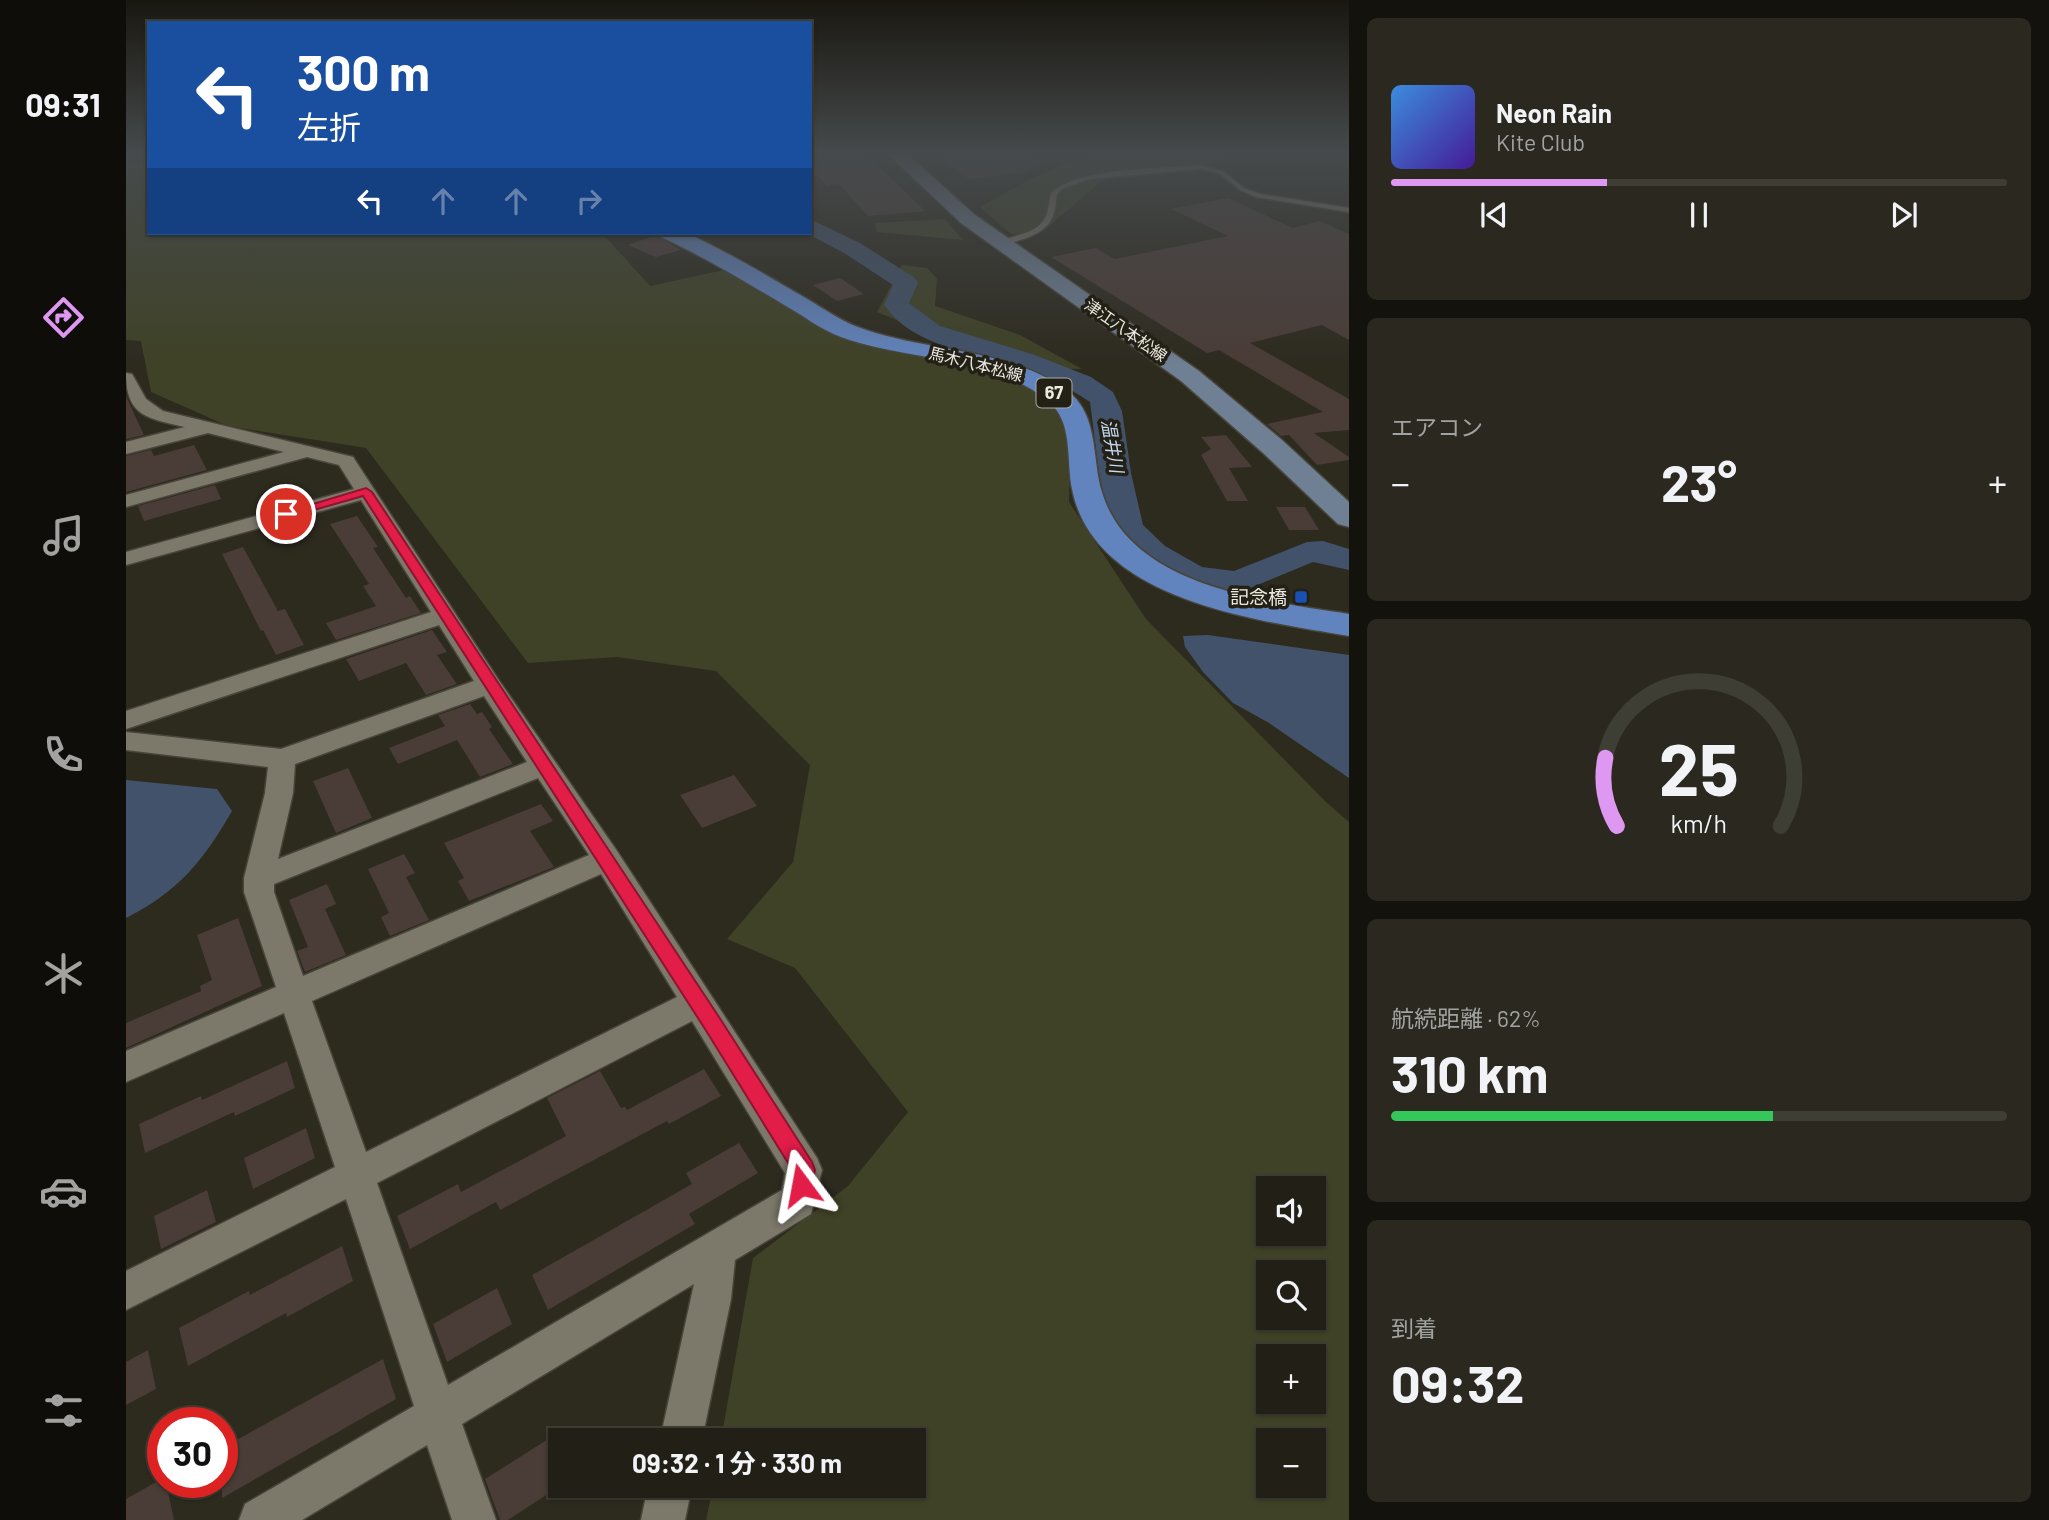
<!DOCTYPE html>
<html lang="ja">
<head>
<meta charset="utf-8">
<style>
  :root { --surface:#222016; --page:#2a281f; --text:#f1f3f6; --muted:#a2a3a1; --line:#3f3e35; --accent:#de98f2 }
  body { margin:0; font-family:Barlow,"Noto Sans JP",sans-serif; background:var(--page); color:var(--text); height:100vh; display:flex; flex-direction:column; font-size:26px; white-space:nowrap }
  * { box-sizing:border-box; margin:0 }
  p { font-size:23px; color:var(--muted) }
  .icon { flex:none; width:38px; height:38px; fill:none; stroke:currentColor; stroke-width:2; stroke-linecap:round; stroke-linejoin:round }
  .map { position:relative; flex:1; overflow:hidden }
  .panel { display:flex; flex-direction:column; gap:18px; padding:18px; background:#13120c; width:700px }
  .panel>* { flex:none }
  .top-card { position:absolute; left:21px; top:21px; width:665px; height:214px; border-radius:0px; box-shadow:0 2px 5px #0004,0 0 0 2px var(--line); background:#1a4fa0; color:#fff; overflow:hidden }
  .fabs { position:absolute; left:1130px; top:1176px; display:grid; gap:14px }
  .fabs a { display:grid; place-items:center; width:70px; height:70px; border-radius:0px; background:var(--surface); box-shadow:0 2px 5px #0004,0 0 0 2px var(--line); font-size:35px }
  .speed { position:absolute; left:21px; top:1407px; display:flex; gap:14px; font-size:35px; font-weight:700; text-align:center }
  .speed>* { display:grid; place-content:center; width:91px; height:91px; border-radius:50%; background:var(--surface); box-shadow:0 2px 5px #0004,0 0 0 2px var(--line); line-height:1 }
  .speed .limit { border:10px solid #d22; background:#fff; color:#111 }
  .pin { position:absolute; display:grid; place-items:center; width:60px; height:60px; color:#fff; margin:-30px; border:4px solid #fff; border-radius:50%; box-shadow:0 2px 7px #0007 }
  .me { position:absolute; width:77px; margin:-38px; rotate:347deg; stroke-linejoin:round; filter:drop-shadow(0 0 5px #0008) }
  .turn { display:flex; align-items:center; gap:24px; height:147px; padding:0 35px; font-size:32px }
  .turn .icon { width:91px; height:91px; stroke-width:2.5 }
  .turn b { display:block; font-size:49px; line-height:60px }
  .lanes { display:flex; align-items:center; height:66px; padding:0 35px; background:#0003; justify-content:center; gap:35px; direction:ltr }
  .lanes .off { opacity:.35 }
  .big { font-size:52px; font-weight:700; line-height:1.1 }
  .panel .widget { flex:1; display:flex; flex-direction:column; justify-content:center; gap:10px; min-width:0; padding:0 24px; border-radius:10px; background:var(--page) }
  .panel .dial { align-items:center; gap:0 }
  .dial svg { height:182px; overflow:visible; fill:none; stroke:var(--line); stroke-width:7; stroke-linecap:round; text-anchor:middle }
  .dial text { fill:var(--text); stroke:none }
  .song { display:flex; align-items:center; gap:21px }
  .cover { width:84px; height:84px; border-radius:10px; background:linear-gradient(135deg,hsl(210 70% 55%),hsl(260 70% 35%)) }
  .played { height:7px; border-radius:4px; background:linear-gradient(90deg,var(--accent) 35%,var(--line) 35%) }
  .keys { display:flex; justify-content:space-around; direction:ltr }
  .heat { display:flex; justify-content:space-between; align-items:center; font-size:38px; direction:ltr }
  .charge { height:10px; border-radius:5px; background:linear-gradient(90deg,#34c759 62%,var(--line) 0) }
  .trip { position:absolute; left:422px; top:1428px; width:378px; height:70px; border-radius:0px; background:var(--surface); box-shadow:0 2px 5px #0004,0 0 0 2px var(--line); font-weight:700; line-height:70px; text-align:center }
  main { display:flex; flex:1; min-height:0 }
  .tab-bar { display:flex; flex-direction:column; width:126px; justify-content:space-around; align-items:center; background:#0e0d09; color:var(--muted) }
  .tab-bar .icon { width:49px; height:49px }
  .tab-bar .active { color:var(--accent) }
  .tab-bar b { font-size:32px; color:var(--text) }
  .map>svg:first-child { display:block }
</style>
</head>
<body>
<main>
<nav class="tab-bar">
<b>09:31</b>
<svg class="icon active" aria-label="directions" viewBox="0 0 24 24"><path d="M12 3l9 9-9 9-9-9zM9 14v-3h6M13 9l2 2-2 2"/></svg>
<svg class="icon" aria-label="music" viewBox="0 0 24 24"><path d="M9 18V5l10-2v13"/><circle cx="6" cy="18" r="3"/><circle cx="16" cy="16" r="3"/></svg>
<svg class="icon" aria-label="phone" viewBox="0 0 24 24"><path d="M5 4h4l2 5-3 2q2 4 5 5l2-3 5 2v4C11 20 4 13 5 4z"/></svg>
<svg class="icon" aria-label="climate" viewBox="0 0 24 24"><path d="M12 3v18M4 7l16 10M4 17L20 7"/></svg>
<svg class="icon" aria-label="car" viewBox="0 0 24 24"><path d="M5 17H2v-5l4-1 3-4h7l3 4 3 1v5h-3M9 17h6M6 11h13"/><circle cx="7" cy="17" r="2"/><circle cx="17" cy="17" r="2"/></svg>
<svg class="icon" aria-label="filters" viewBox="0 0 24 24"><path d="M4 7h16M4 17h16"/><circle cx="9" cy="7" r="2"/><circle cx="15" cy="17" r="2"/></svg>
</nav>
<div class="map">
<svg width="1223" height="1520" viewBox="0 0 1223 1520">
  <rect width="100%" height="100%" fill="#2d2a1e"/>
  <path fill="#3f4226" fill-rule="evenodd" d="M 0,152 L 23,152 L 23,233 L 476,233 L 524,286 L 598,270 L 672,303 L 724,339 L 839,359 L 912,386 L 945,429 L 943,502 L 1020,619 L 1200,802 L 1223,822 L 1223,1520 L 580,1520 L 587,1486 L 788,1486 L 788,1440 L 595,1440 L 627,1258 L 722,1186 L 782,1112 L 669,968 L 601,939 L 667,862 L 684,765 L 590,671 L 491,657 L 402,663 L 240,448 L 102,426 L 25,392 L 15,341 L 0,340 ZM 1143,1188 L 1188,1188 L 1188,1234 L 1143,1234 ZM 1143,1272 L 1188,1272 L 1188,1318 L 1143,1318 ZM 1143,1356 L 1188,1356 L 1188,1402 L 1143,1402 ZM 1143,1440 L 1188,1440 L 1188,1486 L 1143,1486 Z
    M 986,152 L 1103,154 L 1069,172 L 978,179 L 916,232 L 885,234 L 854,207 C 896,183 937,159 986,152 Z
    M 819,219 L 837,240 L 751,232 L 749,223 Z
    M 776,265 L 801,268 L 811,279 L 809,306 L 894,335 L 956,369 L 887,368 L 751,312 Z"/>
  <path fill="#42526a" d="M 1082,635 L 1223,655 L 1223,778 L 1143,723 L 1107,703 L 1077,672 L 1059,647 L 1057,636 Z
    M 0,780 L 91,789 L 106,811 C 78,860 52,892 0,918 Z"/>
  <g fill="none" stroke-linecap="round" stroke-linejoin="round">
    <path fill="#42526a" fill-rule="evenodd" d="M 684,219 L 734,243 L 789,278 L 792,283 L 783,303 L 814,326 L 909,355 L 965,377 L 987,392 L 996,411 L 1005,473 L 1017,525 L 1039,546 L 1076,567 L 1108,571 L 1181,542 L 1197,541 L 1223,549 L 1223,570 L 1187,562 L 1112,593 L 1055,584 L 1015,560 L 984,528 L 973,473 L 964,402 C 941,386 914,375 887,366 C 844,352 785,345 758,305 L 767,285 L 718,253 L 680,233 L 684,233 Z"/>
  </g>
  <path fill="#4a3c37" d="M 684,152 L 738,152 L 799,211 L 742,216 L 713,184 L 701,186 L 690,174 L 684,175 Z
    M 807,152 L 900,152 L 915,162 L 900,172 L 843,179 Z
    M 1102,198 L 1167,228 L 1194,221 L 1223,234 L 1223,340 L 1196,325 L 1124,343 L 1223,399 L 1223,430 L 1188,433 L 1223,457 L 1223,460 L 1191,465 L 1163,435 L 1155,436 L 1141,424 L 1197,412 L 1093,350 L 1081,353 L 925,257 L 970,248 L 989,259 L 1102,236 L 1045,209 Z
    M 530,235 L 555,250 L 530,257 L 502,245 Z
    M 714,278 L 738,294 L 711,301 L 687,285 Z
    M 0,396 L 18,435 L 0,439 Z
    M 1100,435 L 1126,467 L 1103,468 L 1122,501 L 1101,501 L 1075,455 L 1085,449 L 1075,437 Z
    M 68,445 L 81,470 L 0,492 L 0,456 L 25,450 L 28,456 Z
    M 89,485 L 95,499 L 18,521 L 12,506 Z
    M 1150,507 L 1179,507 L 1193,530 L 1163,530 Z
    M 231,516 L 252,547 L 247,548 L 280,598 L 284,596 L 295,613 L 210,640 L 200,623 L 250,606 L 237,586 L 243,584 L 204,524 Z
    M 117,547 L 152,611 L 159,609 L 178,645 L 150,655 L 137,630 L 135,631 L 96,554 Z
    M 306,630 L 321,652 L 311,655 L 331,684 L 300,695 L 280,663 L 233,681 L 220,659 Z
    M 344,704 L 351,714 L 356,712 L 366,727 L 363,729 L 387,764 L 354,777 L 331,740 L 272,764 L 263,748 L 319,726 L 312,715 Z
    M 222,768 L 246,818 L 210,833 L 187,781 Z
    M 608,775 L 631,806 L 576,828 L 554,795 Z
    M 415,804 L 427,821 L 404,831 L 428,867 L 343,901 L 332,881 L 338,878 L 318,843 Z
    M 278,854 L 289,873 L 280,877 L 303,920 L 264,936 L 255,917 L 263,913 L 242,869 Z
    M 201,884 L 210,904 L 199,909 L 220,955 L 179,972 L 171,951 L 182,947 L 163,900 Z
    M 112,918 L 136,986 L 0,1048 L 0,1023 L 75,991 L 74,986 L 86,980 L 71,935 Z
    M 161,1061 L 169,1088 L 109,1116 L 108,1112 L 19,1153 L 13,1124 L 75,1096 L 76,1100 Z
    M 578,1069 L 595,1096 L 543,1124 L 541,1121 L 374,1210 L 370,1202 L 284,1249 L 271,1216 L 332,1184 L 335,1192 L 440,1136 L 421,1098 L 474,1071 L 495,1108 L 499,1107 L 501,1110 Z
    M 180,1128 L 189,1158 L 127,1189 L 118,1158 Z
    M 613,1143 L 632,1173 L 563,1214 L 569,1224 L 422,1310 L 406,1275 L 566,1184 L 560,1173 Z
    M 81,1190 L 90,1222 L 35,1249 L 28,1216 Z
    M 216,1246 L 227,1281 L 161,1317 L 160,1313 L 62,1366 L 53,1328 L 123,1291 L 124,1295 Z
    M 371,1288 L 386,1324 L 321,1362 L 307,1324 Z
    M 22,1350 L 30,1389 L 0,1405 L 0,1362 Z
    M 257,1359 L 270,1399 L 96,1498 L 96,1448 Z
    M 427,1436 L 434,1453 L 434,1486 L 382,1520 L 374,1520 L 359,1479 Z
    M 30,1482 L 40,1482 L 48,1520 L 0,1520 L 0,1499 Z"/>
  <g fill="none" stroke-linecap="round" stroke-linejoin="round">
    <defs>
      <path id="service" d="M 1073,165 L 1097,171 L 1118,188 L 1134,194 L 1223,208 L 1223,212 L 1130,197 L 1114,190 L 1093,173 L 1073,169 L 964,179 L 938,188 L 931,194 C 930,201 930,209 927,216 C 919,236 892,241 874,245 L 870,243 C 885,235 912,235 920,216 C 923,209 923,200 925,193 C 952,167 1035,169 1073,165 Z"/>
      <path id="minor" d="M 0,373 L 6,374 L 20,399 L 37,411 L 227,457 L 372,679 L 491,851 L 691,1158 L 696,1170 L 685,1214 L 609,1260 L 605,1299 L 576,1440 L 534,1440 L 568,1284 L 336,1424 L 370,1520 L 326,1520 L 301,1445 L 176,1520 L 113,1520 L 119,1504 L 288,1406 L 220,1199 L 0,1310 L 0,1271 L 209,1167 L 158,1013 L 0,1082 L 0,1051 L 150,987 L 118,892 L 118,878 L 139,793 L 142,767 L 0,750 L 0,732 L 155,749 L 348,681 L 313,625 L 0,729 L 0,711 L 305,612 L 235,500 L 0,565 L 0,552 L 228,489 L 213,465 L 181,457 L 0,507 L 0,495 L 158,452 L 82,433 L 0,454 L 0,442 L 59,427 C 22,418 0,417 0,373 ZM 358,696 L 401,762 L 152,859 L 167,793 L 169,764 ZM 412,778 L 463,855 L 177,976 L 148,892 L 148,884 ZM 475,874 L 551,997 L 240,1152 L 186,1001 ZM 566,1021 L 659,1173 L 656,1190 L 322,1385 L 251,1183 Z
        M 522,1486 L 566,1486 L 559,1520 L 515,1520 Z"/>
      <path id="secondary" d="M 760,152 L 779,152 L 849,215 L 1073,371 L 1156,440 L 1223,502 L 1223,527 L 1212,524 L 1136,452 L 1055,381 L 835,223 Z"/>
      <path id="primary" d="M 532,233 L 559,233 L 567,236 C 607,255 645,278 683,300 C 698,309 712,319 729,326 C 796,352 874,346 936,387 C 974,411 965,455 976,492 C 1004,587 1140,601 1223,614 L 1223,636 C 1131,620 968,601 946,489 C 940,460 948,421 921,400 C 868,357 778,360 715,337 C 695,330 678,316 660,306 C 619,282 579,257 535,237 Z"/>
    </defs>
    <use href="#service" stroke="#48453b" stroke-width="3"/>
    <use href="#minor" stroke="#48453b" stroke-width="3"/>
    <use href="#secondary" stroke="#48453b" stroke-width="3"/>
    <use href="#primary" stroke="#48453b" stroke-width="3"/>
    <path stroke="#757268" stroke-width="2.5" stroke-dasharray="2 2.5" stroke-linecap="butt" d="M 0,166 L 23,167"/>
    <use href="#service" fill="#7c796b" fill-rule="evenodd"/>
    <use href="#minor" fill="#7c796b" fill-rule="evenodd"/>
    <use href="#secondary" fill="#6f7f94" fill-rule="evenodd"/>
    <use href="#primary" fill="#6284be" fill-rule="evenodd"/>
  </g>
  <linearGradient id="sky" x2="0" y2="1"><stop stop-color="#191710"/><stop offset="0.42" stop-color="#464a4c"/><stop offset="1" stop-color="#464a4c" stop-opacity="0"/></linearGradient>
  <rect width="1223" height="365" fill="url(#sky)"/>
  <path fill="#e11d48" stroke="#92132f" stroke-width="2" d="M 240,488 L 246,492 L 593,1017 L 686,1162 L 689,1170 L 683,1193 L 675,1196 L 667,1193 L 664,1185 L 667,1171 L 579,1029 L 237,496 L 160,518 L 154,514 Z"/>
  <rect fill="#1a4fb4" stroke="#232015" stroke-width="2.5" x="1168" y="590" width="14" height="14" rx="3.5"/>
  <g text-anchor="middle" stroke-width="7" stroke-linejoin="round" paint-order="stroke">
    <g font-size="16" fill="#eae8e1" stroke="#232015">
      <text transform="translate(1000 330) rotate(35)" y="6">津江八本松線</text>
      <text transform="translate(850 364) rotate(14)" y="6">馬木八本松線</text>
    </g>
    <rect fill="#232015" stroke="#aeaca4" stroke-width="2" x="910.5" y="378.5" width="35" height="29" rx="5"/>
    <g font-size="18" font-weight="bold" fill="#eae8e1">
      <text x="928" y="399">67</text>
    </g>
    <g font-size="18" font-style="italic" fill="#c7daf7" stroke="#232015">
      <text transform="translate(986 446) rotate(80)" y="6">温井川</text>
    </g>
    <g font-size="19" fill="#eae8e1" stroke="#232015" text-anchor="end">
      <text x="1161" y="604">記念橋</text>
    </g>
  </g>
</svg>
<div class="fabs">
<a><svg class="icon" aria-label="sound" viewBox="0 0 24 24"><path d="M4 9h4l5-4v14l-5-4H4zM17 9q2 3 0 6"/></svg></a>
<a><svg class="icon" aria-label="search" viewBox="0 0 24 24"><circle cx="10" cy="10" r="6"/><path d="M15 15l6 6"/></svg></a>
<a>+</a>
<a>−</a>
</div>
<div class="speed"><div class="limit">30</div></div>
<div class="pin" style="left:160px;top:514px;background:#d93025"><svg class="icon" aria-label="arrive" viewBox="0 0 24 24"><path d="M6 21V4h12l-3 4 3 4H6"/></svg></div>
<svg class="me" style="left:675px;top:1185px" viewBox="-20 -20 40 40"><path d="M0-17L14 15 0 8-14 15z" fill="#e11d48" stroke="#fff" stroke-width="4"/></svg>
<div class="trip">09:32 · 1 分 · 330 m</div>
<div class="top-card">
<div class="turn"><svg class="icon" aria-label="left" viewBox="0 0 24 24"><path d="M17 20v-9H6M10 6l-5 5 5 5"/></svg><div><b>300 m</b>左折</div></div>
<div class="lanes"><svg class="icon" aria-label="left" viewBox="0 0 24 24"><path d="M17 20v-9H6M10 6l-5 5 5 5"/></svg><svg class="icon off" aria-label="ahead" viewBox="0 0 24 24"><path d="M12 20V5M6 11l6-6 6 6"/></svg><svg class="icon off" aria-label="ahead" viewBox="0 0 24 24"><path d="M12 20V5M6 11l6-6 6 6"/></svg><svg class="icon off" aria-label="right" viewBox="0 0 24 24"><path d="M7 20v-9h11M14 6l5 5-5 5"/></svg></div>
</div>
</div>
<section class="panel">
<div class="widget">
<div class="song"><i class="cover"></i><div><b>Neon Rain</b><p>Kite Club</p></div></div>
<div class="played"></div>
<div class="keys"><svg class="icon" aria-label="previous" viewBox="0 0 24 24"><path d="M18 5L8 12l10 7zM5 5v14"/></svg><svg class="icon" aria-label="pause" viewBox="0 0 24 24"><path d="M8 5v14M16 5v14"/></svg><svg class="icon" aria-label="next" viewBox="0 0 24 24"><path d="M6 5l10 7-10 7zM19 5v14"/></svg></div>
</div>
<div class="widget"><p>エアコン</p>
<div class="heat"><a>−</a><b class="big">23°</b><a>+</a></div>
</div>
<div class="widget dial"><svg viewBox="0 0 100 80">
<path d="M14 69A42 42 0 1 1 86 69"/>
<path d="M14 69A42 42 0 0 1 9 39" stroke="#de98f2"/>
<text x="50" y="56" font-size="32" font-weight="700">25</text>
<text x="50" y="72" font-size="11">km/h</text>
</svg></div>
<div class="widget"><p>航続距離 · 62%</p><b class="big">310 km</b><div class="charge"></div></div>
<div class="widget"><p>到着</p><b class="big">09:32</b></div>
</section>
</main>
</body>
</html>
